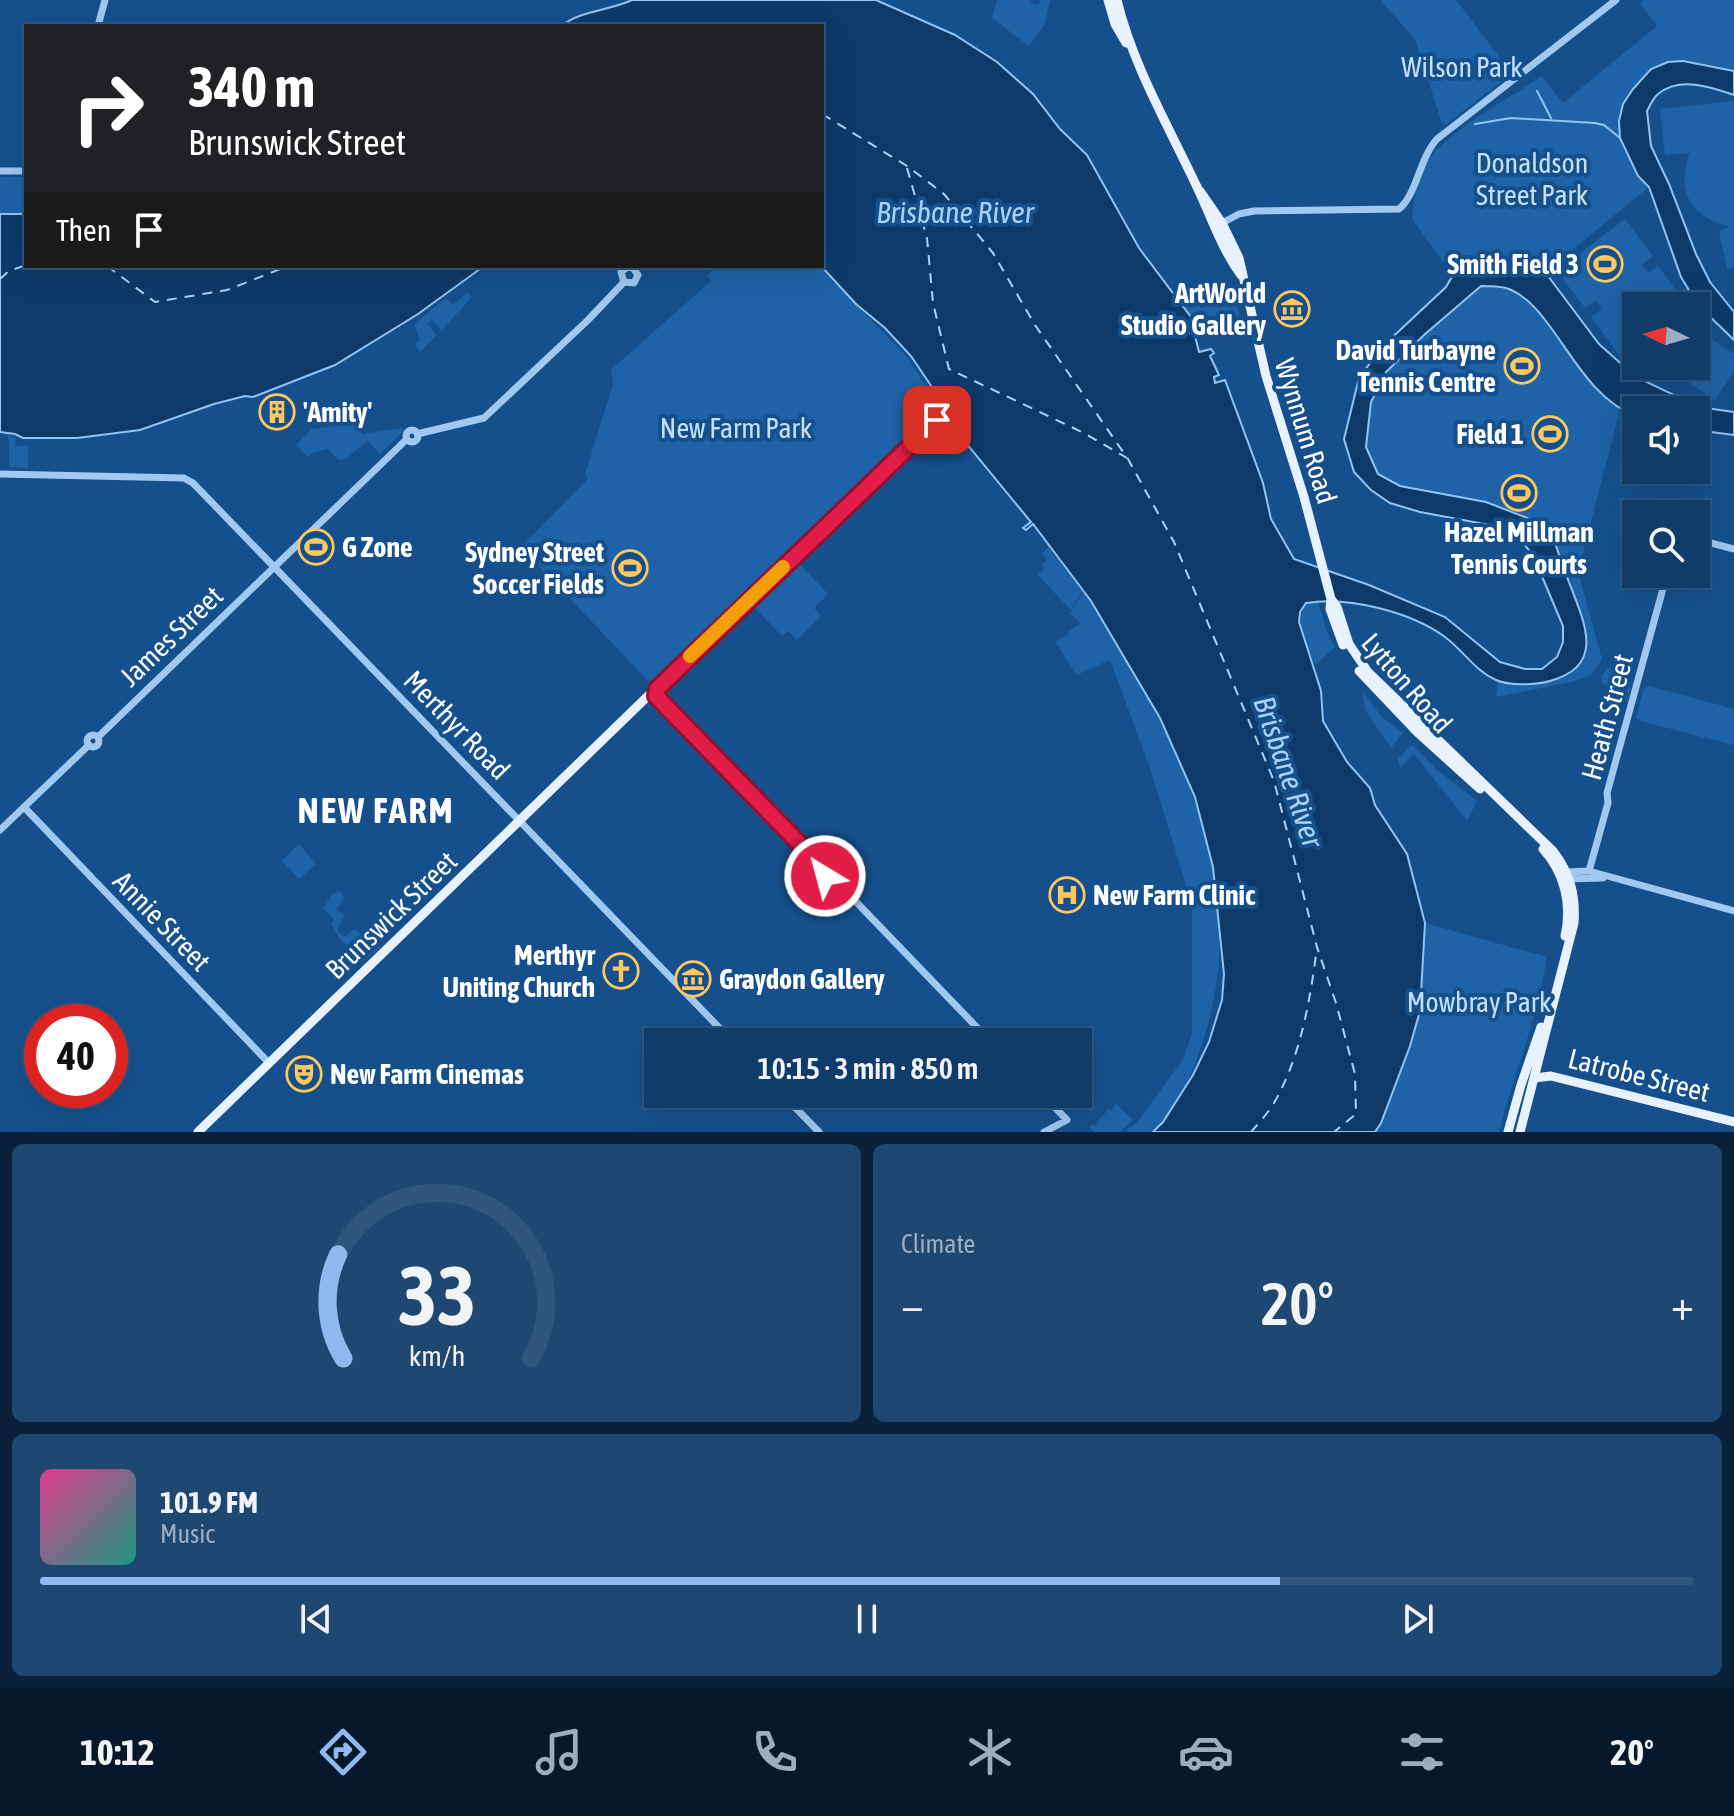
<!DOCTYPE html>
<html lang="en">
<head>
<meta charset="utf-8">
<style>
  :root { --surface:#103c6a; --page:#1e4772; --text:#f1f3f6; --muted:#9cadc1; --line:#30567e; --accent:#90b9f0 }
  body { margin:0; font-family:"Asap Condensed",sans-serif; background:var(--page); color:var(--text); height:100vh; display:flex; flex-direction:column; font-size:30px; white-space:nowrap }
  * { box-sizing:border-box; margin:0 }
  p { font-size:26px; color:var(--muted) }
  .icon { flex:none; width:44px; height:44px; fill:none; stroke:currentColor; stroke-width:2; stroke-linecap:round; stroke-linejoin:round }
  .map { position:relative; height:1132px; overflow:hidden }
  .panel { display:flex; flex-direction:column; gap:12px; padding:12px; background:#09213a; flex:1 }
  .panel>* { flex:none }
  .banner { position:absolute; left:24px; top:24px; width:800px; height:244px; border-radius:0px; box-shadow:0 8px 32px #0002,0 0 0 2px var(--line); background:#202124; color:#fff; overflow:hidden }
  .needle { width:52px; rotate:275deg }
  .controls { position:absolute; left:1622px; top:292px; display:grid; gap:16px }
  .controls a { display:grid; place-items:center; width:88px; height:88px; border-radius:0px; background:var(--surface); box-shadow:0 8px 32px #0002,0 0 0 2px var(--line); font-size:40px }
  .speed { position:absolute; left:24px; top:1004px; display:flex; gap:16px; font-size:40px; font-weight:700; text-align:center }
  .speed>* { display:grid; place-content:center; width:104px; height:104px; border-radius:50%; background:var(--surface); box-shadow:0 8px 32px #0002,0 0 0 2px var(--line); line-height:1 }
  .speed .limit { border:12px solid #d22; background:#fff; color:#111 }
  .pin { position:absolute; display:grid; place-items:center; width:68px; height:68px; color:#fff; margin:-34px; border-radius:16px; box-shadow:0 4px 12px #0006 }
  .me { position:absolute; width:88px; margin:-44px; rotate:323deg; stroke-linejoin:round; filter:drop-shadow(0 0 6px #0008) }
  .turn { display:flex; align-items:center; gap:28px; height:168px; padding:0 32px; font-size:36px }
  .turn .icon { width:104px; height:104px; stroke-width:2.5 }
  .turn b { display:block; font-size:56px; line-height:68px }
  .then { display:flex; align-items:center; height:76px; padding:0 32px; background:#0003; gap:16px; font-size:30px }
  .big { font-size:60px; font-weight:600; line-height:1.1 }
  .panel .tile { flex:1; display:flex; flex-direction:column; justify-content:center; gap:12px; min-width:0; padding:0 28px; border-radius:12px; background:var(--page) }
  .panel .dial { align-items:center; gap:0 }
  .dial svg { height:208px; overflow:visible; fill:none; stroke:var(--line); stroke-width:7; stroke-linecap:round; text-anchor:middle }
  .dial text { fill:var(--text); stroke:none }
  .song { display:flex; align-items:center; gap:24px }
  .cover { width:96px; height:96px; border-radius:12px; background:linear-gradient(135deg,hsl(330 70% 55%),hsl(170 70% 35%)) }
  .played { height:8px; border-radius:4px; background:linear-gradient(90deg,var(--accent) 75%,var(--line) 75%) }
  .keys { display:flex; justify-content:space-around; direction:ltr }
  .heat { display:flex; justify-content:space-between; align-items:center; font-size:44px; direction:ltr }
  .panel .tiles { flex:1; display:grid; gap:12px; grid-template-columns:1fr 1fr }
  .tile:last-child { grid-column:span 2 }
  .trip { position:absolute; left:644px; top:1028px; width:448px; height:80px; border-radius:0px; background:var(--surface); box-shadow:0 8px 32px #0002,0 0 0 2px var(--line); font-weight:600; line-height:80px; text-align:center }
  .menu { display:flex; height:128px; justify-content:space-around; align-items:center; background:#06182a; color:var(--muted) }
  .menu .icon { width:56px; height:56px }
  .menu .active { color:var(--accent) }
  .menu b { font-size:36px; color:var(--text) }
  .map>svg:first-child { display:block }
</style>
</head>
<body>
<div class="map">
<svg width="1734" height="1132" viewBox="0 0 1734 1132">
  <rect width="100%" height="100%" fill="#15508d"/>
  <path fill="#1e63a7" d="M 997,0 L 1030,0 L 1033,4 L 1038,4 L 1041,0 L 1050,0 L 1045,24 L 1029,46 L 992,18 Z
    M 1380,0 L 1456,0 L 1510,71 L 1510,75 L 1446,124 L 1442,123 L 1415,39 Z
    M 1644,0 L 1734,0 L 1734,71 L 1683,61 L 1651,69 L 1625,99 L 1638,176 L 1649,187 L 1545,272 L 1525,262 L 1465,266 L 1453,275 L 1412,219 C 1414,199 1418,171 1432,155 C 1460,124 1507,100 1542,76 L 1563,103 L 1657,26 L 1640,3 Z
    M 1734,101 L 1734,267 L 1727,269 L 1719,231 L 1730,227 C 1691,217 1675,191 1690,153 L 1665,155 L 1660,109 Z
    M 0,177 L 26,177 L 26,214 L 0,214 Z
    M 1625,219 L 1653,256 L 1642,265 L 1649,273 L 1658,266 L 1688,306 L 1636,306 L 1636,353 L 1634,351 L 1623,360 L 1591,317 L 1602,309 L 1596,301 L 1585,308 L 1557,271 Z
    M 716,266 L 818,266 L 907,357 L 939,406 L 656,683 L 651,684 L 521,547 L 588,479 L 585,474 L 613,384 L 611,370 L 711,281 L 707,275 Z
    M 1481,285 L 1505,288 L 1522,296 L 1542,317 L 1585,377 L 1620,410 L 1578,572 L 1602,659 L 1592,674 L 1576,681 L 1496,697 L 1498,681 L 1540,684 L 1570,675 L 1583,620 L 1564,570 L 1486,502 L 1400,486 L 1377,474 L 1366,447 L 1370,402 L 1386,373 L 1424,335 Z
    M 467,292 L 472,297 L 442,330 L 432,320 L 427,324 L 437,335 L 420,352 L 415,344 L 420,339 L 414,324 L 446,298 L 453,305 Z
    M 1235,294 L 1240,317 L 1197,325 L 1183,307 Z
    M 1696,329 L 1734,354 L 1734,371 L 1715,400 L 1669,369 L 1660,370 L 1648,366 L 1696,366 Z
    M 360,423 L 362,434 L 402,428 L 404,431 L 380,454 L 368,441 L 345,459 L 339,460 L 328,449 L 314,452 L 308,457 L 296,445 L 312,429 Z
    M 1629,432 L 1636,434 L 1636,470 L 1685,470 L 1684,477 L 1677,482 L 1619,466 L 1623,437 Z
    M 7,435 L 16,438 L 15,446 L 28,446 L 28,468 L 9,467 L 9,440 Z
    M 1048,547 L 1082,591 L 1071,610 L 1038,575 L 1045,568 L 1042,565 L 1047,559 L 1042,554 Z
    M 798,562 L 828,594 L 814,608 L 821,616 L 797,640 L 789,631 L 782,636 L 753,606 Z
    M 1083,592 C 1104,619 1122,650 1138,680 C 1203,796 1246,917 1201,1047 C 1190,1079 1177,1108 1153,1132 L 1125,1132 L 1138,1121 L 1182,1061 L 1192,1034 L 1192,905 L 1152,774 L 1111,662 L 1109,660 L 1077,675 L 1055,642 L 1069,634 L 1068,632 L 1081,623 L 1070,613 Z
    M 1318,601 L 1326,630 L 1335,647 L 1315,665 C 1306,645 1293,623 1306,603 Z
    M 1608,669 L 1613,670 L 1631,687 L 1627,702 L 1622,702 L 1601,680 L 1601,676 Z
    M 1649,686 L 1734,709 L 1734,745 L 1640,721 L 1636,717 L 1644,688 Z
    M 1363,692 L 1382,717 L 1403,733 L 1391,748 L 1365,710 Z
    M 1410,746 L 1413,746 L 1436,769 L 1477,801 L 1467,821 L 1414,754 L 1400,768 L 1398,759 Z
    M 299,844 L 316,864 L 299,879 L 282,861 Z
    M 339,891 L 344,898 L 336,910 L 345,914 L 337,930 L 344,937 L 354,929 L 360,933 L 367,931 L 368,942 L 381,947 L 363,962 L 341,940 L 331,923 L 334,919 L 323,908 L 333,894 Z
    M 1425,923 L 1547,957 C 1538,1018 1514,1073 1499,1132 L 1375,1132 L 1381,1123 L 1410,1046 L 1420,1011 Z
    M 1115,1103 L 1133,1120 L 1120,1132 L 1094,1132 L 1090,1128 L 1091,1125 L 1098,1125 L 1096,1122 L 1109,1109 L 1112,1111 Z"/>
  <path fill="#0e3a6a" stroke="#92c4f2" stroke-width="2" d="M 632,0 L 876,0 L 955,35 L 997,62 L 1033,94 L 1060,129 L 1087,155 L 1139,248 L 1197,325 L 1195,329 L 1189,330 L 1190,333 L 1194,332 L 1199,352 L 1211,349 L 1214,353 L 1210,356 L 1219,375 L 1214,377 L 1215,383 L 1225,380 L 1263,483 L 1271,519 L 1294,559 L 1369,585 L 1445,617 L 1500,662 L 1525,669 L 1542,669 L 1557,657 L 1563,642 L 1563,626 L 1533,555 L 1519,538 L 1500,527 L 1420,512 L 1390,503 L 1371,490 L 1354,472 L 1344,439 L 1359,378 L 1383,346 L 1446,287 L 1453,275 L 1465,266 L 1491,257 L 1525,262 L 1545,272 L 1599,344 L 1636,377 L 1699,407 L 1734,412 L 1734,435 L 1696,430 L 1696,410 L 1636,410 L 1636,416 C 1575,394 1554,303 1506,288 C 1498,286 1489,286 1481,286 L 1424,335 L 1386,372 L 1371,402 L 1366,447 L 1378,474 L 1400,486 L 1486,502 L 1548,526 C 1556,542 1560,560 1567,577 C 1582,618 1609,665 1550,681 C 1536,685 1509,686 1496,680 C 1475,671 1463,650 1445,637 C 1411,612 1348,596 1306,603 L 1300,612 L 1299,622 L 1321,691 L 1323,721 L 1347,762 L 1370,788 L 1375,805 L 1407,854 L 1425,923 L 1420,1011 L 1410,1046 L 1381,1123 L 1375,1132 L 1153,1132 L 1163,1122 L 1193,1075 L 1209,1042 L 1222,1000 L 1224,974 L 1213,867 L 1195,797 L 1160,718 L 1091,601 L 1033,524 L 1026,530 L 1023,528 L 1031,522 L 961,437 L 948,419 L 946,408 L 911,356 L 885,328 L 856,304 L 821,266 L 822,26 L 561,26 C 582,10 608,11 632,0 Z
    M 1683,61 L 1734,71 L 1734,95 C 1711,87 1680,76 1658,94 C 1653,98 1650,106 1647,111 L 1651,146 L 1669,184 L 1696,254 L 1710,282 L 1734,312 L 1734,340 L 1698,305 L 1681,277 L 1649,187 L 1638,176 L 1620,138 L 1619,121 L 1623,104 L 1633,89 L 1651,69 L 1668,62 Z
    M 0,214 L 26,214 L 26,266 L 484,266 L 418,314 L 335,365 L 253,397 L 245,396 L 214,404 L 140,430 L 77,438 L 23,438 L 15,434 L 0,432 Z"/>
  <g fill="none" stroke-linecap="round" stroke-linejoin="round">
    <path stroke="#92c4f2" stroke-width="2" d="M 1537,91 L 1551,118
      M 1475,124 L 1511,118 L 1595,123 L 1604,125 L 1620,138"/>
    <path stroke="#acd2f7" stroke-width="2" stroke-dasharray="10 8" stroke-linecap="butt" d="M 822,114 L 907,166 L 944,194 L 993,253 L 1035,325 L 1128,459 L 1174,542 L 1274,781 L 1317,947 L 1336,1003 L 1355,1074 L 1356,1114 L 1334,1132
      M 907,168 L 927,238 L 933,303 L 949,369 L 1084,433 L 1127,458
      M 107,266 L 155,302 L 227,290 L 288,266
      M 0,279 L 9,271 L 26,265
      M 1251,1132 C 1259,1123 1268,1113 1274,1103 C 1301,1056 1310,1000 1317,948"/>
    <path stroke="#a0c8f0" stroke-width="7" d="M 98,26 L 105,0
      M 0,171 L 26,171
      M 1222,223 L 1239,214 L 1254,211 L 1399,209 C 1417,194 1419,159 1437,139 L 1616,0
      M406 436a6 6 0 1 1 12 0a6 6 0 1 1-12 0Z
      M 417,434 L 484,418 L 588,320 L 624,282 L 634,283 L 638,275 L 633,268 L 628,267 L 621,272 L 624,282
      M 0,474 L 184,478 L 193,483 L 733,1042
      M 1696,539 L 1734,549
      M 656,696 L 827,872
      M87 741a6 6 0 1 1 12 0a6 6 0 1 1-12 0Z
      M 98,737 L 407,439
      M 24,807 L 269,1063
      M 0,830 L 89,745
      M825.5 876a5.5 5.5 0 1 1 11 0a5.5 5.5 0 1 1-11 0Z
      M 1589,871 L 1608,803 L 1607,793 L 1667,574
      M 1567,872 L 1589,871 L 1734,911
      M 1564,879 L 1603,878
      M 835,880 L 991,1042
      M 782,1094 L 819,1132
      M 1042,1094 L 1067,1120 L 1044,1132"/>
    <path stroke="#e8f2ff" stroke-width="9" d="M 1108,0 L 1115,24 L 1126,43
      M 1117,0 C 1133,66 1168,125 1197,187 C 1211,216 1221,248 1241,275
      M 1200,191 L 1222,223 L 1239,258 L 1266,376 L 1304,497 L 1331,599 L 1337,607 L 1349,644 L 1368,672 L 1553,851 C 1570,873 1576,895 1574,923 L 1520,1132
      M 1331,599 L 1330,609 L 1343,645
      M 1359,671 L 1417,732 L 1480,789
      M 657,689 L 915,438 L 935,421 L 941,423 L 940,428 L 934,433 L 923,433
      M 1543,849 C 1565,873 1572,905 1565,936
      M 1534,1078 L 1551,1076 L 1734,1122
      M 198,1132 L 649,695
      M 1508,1132 L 1521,1085 L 1541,1027"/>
  </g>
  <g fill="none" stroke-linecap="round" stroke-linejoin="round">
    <defs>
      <path id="route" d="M 825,876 L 827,872 L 656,696 L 657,689 L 937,420"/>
    </defs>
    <use href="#route" stroke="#92132f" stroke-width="20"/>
    <use href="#route" stroke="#e11d48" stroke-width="14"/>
    <path stroke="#f59e0b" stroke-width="14" d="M 690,656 L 783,567"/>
  </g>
  <defs>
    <symbol id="stadium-ring" viewBox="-11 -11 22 22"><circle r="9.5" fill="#15508d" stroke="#ffc85e" stroke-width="1.5"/><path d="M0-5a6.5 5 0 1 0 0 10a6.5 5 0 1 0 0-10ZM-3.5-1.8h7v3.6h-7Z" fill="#ffc85e"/></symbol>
    <symbol id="museum-ring" viewBox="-11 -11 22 22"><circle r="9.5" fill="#15508d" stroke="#ffc85e" stroke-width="1.5"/><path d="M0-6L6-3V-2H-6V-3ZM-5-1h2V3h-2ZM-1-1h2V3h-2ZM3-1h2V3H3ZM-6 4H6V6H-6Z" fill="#ffc85e"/></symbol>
    <symbol id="building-ring" viewBox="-11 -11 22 22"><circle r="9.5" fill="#15508d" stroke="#ffc85e" stroke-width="1.5"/><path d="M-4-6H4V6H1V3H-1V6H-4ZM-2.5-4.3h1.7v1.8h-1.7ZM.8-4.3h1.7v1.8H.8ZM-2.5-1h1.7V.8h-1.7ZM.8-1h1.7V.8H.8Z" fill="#ffc85e"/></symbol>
    <symbol id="hospital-ring" viewBox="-11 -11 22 22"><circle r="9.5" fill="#15508d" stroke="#ffc85e" stroke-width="1.5"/><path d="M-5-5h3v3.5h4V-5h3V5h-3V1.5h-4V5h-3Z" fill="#ffc85e"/></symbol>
    <symbol id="church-ring" viewBox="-11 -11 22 22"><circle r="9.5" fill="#15508d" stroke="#ffc85e" stroke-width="1.5"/><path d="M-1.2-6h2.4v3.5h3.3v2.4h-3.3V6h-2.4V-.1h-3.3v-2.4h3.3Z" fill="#ffc85e"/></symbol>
    <symbol id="theatre-ring" viewBox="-11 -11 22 22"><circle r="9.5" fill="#15508d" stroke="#ffc85e" stroke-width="1.5"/><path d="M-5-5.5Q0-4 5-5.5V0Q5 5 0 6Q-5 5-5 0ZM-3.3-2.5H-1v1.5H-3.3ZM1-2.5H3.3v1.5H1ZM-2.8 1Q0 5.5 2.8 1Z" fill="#ffc85e"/></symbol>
  </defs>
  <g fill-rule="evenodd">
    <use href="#stadium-ring" x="1585" y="244" width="40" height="40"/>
    <use href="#museum-ring" x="1272" y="289" width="40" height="40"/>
    <use href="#stadium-ring" x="1502" y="346" width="40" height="40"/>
    <use href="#building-ring" x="257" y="392" width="40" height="40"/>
    <use href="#stadium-ring" x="1530" y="414" width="40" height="40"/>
    <use href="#stadium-ring" x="1499" y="473" width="40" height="40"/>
    <use href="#stadium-ring" x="296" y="527" width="40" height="40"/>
    <use href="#stadium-ring" x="610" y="548" width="40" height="40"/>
    <use href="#hospital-ring" x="1047" y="875" width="40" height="40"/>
    <use href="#church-ring" x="601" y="951" width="40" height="40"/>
    <use href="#museum-ring" x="673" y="959" width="40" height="40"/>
    <use href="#theatre-ring" x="284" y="1054" width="40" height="40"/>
  </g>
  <g text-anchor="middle" stroke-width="8" stroke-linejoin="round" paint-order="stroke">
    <g font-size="28" fill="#c6e1fb" stroke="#15508d">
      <text x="1462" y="77">Wilson Park</text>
      <text x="1532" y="173">Donaldson<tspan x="1532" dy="32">Street Park</tspan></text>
      <text x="736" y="438">New Farm Park</text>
      <text x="1479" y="1012">Mowbray Park</text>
    </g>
    <g font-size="28" font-weight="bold" fill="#fff" stroke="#15508d" text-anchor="end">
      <text x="1579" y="274">Smith Field 3</text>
      <text x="1266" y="303">ArtWorld<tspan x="1266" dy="32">Studio Gallery</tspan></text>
      <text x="1496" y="360">David Turbayne<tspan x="1496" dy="32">Tennis Centre</tspan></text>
      <text x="303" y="422" text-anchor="start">'Amity'</text>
      <text x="1524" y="444">Field 1</text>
      <text x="1519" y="542" text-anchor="middle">Hazel Millman<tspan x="1519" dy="32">Tennis Courts</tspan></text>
      <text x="342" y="557" text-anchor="start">G Zone</text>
      <text x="604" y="562">Sydney Street<tspan x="604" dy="32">Soccer Fields</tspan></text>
      <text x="1093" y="905" text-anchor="start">New Farm Clinic</text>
      <text x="595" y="965">Merthyr<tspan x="595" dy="32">Uniting Church</tspan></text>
      <text x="719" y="989" text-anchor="start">Graydon Gallery</text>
      <text x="330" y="1084" text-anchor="start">New Farm Cinemas</text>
    </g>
    <g font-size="28" fill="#fff" stroke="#15508d">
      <text transform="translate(1306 431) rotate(73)" y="10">Wynnum Road</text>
      <text transform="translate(171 636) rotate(-44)" y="10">James Street</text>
      <text transform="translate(1407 683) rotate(49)" y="10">Lytton Road</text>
      <text transform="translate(1607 717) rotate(-75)" y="10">Heath Street</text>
      <text transform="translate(457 725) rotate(46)" y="10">Merthyr Road</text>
      <text transform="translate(391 915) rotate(-44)" y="10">Brunswick Street</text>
      <text transform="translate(162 921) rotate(46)" y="10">Annie Street</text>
      <text transform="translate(1639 1075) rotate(14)" y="10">Latrobe Street</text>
    </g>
    <g font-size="30" font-style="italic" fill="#acd2f7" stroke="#15508d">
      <text x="955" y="223">Brisbane River</text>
      <text transform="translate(1288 772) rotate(71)" y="10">Brisbane River</text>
    </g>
    <g font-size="36" font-weight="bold" letter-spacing="2" fill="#fff" stroke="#15508d">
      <text x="376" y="823">NEW FARM</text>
    </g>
  </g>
</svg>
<div class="controls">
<a><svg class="needle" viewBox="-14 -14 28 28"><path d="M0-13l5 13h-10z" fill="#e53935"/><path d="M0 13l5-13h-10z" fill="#9cadc1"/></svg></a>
<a><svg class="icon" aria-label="sound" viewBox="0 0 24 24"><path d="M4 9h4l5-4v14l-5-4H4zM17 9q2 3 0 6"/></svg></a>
<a><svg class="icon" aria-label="search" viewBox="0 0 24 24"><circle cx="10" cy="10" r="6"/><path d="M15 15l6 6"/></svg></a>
</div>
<div class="speed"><div class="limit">40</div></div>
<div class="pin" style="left:937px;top:420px;background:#d93025"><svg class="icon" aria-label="arrive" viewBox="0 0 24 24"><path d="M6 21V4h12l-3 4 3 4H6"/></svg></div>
<svg class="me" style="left:825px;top:876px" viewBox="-20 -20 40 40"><circle r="17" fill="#e11d48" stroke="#fff" stroke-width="3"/><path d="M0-11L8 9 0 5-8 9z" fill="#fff"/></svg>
<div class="trip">10:15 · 3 min · 850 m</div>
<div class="banner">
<div class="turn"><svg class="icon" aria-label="right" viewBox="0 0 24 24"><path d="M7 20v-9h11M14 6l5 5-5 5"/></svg><div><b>340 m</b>Brunswick Street</div></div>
<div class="then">Then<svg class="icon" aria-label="arrive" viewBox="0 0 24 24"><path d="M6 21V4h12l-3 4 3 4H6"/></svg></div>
</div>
</div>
<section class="panel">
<div class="tiles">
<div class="tile dial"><svg viewBox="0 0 100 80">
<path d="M14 69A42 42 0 1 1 86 69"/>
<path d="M14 69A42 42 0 0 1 12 29" stroke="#90b9f0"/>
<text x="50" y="56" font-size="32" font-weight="700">33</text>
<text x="50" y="72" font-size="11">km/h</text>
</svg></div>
<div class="tile"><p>Climate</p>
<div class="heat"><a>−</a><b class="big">20°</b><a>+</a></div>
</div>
<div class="tile">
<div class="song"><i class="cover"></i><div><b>101.9 FM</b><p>Music</p></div></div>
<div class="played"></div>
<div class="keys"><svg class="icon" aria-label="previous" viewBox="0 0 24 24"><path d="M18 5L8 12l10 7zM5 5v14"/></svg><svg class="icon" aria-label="pause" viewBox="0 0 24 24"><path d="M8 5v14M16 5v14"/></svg><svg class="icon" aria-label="next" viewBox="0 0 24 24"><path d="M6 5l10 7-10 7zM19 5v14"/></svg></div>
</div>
</div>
</section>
<nav class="menu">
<b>10:12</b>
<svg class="icon active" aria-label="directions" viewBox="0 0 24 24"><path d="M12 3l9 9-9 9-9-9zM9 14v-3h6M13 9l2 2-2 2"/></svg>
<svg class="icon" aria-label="music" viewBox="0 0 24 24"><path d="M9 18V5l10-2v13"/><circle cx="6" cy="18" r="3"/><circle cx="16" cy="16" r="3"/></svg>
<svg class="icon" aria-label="phone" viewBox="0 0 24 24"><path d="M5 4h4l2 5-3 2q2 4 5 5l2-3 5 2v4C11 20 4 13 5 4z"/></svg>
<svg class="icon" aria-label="climate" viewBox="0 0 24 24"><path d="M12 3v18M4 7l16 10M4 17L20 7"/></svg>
<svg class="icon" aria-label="car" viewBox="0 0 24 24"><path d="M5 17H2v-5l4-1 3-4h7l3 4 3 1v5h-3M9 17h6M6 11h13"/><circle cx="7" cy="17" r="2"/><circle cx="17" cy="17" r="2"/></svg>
<svg class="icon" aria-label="filters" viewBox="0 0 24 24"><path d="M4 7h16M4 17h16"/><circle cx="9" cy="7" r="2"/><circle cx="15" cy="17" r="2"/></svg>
<b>20°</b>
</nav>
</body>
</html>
